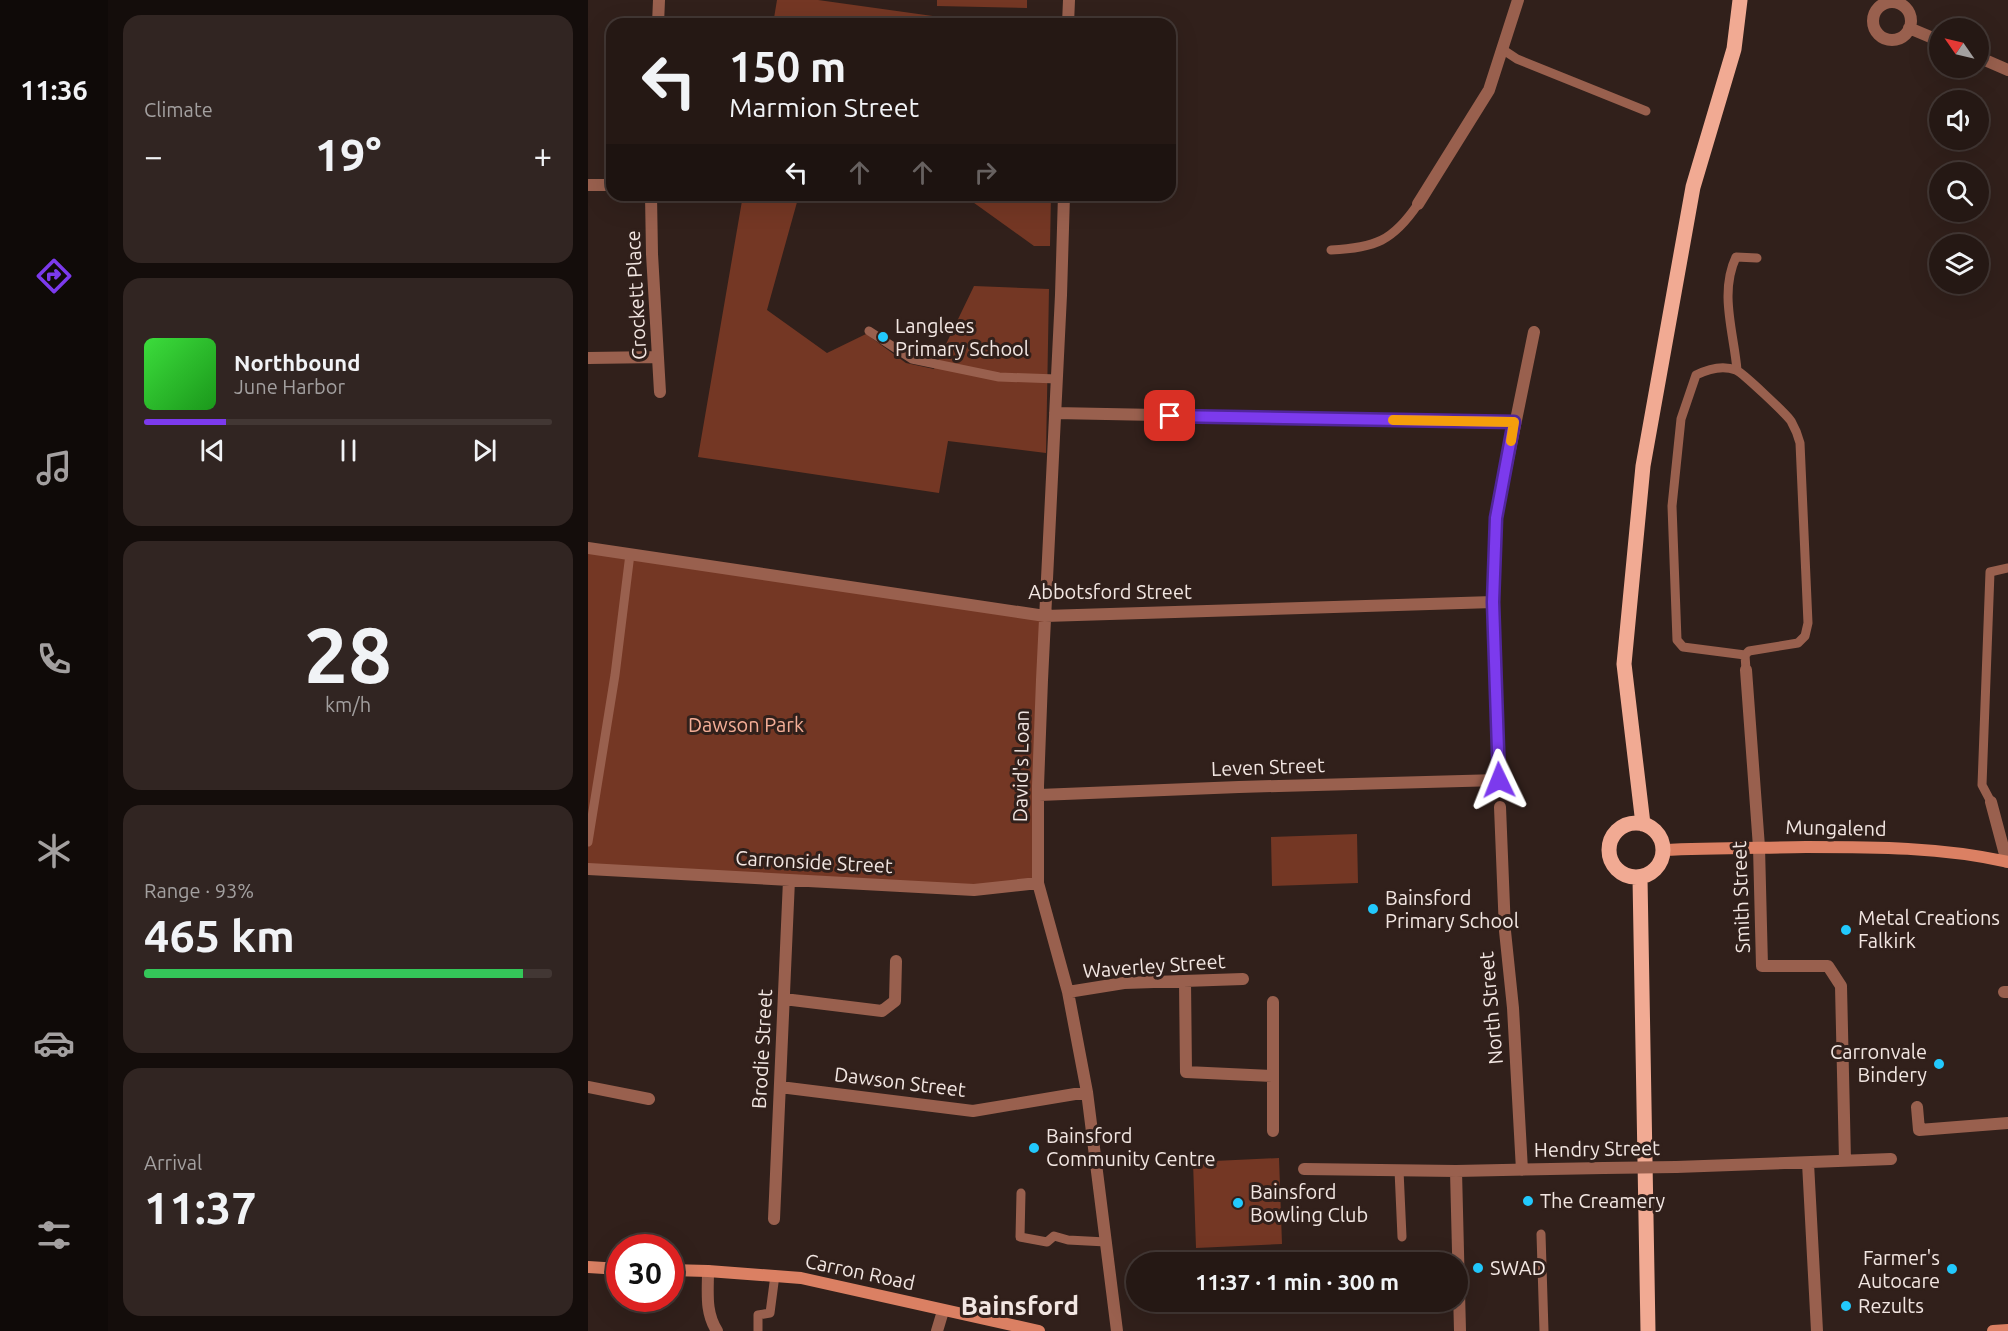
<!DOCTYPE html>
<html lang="en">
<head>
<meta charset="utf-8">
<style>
  :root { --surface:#251814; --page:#312522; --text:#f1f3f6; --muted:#a3a0a0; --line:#423734; --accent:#7c3aed }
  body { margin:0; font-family:Ubuntu,sans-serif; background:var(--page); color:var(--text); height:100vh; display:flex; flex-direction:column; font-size:22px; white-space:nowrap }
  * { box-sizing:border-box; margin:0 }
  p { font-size:20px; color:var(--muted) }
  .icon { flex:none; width:33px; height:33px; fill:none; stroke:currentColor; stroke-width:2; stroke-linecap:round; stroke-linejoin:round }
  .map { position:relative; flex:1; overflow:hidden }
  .panel { display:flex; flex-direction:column; gap:15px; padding:15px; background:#140d0b; width:480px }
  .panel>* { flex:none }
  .banner { position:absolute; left:18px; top:18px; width:570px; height:183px; border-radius:18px; box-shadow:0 6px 24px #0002,0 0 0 2px var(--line); background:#251814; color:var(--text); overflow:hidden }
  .needle { width:39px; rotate:304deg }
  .buttons { position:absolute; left:1341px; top:18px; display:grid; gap:12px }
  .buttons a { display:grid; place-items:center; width:60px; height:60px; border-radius:50%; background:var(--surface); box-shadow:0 6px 24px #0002,0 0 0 2px var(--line); font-size:30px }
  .speed { position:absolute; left:18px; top:1234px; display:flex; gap:12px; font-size:30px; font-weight:700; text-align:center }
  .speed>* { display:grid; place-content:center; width:78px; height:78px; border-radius:50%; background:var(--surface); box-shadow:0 6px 24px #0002,0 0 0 2px var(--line); line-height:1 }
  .speed .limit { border:9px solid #d22; background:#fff; color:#111 }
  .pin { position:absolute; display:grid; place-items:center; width:51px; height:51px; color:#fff; margin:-26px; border-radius:12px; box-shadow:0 3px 9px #0006 }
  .me { position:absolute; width:66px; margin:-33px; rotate:358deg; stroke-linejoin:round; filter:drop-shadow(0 0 4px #0008) }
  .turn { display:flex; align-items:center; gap:21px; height:126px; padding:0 24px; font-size:27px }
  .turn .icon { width:78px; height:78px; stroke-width:2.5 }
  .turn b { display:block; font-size:42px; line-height:51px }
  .lanes { display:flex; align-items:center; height:57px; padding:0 24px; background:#0003; justify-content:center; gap:30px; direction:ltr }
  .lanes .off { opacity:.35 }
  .big { font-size:45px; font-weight:600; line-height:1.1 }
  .panel .widget { flex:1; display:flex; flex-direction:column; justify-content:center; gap:9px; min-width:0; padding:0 21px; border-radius:18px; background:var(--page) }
  .panel .dial { align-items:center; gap:0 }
  .dial b { font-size:78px; line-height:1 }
  .song { display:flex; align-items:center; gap:18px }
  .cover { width:72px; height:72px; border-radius:9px; background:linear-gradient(135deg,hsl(120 70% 55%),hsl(120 70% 35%)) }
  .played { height:6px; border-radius:3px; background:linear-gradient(90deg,var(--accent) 20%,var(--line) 20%) }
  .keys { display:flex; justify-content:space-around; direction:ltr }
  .heat { display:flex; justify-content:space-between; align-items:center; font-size:33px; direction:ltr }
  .charge { height:9px; border-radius:4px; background:linear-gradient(90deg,#34c759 93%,var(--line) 0) }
  .trip { position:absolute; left:538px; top:1252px; width:342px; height:60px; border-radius:30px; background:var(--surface); box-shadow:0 6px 24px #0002,0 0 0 2px var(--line); font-weight:600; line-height:60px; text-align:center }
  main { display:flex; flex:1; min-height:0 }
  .tab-bar { display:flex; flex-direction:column; width:108px; justify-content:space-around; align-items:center; background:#0f0a08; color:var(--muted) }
  .tab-bar .icon { width:42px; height:42px }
  .tab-bar .on { color:var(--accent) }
  .tab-bar b { font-size:27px; color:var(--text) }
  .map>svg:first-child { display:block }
</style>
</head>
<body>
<main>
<nav class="tab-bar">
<b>11:36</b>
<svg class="icon on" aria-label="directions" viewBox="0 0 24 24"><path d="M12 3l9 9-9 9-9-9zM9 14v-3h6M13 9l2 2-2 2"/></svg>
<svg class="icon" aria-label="music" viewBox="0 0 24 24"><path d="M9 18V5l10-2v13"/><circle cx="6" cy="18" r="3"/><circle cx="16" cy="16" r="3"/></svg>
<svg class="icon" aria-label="phone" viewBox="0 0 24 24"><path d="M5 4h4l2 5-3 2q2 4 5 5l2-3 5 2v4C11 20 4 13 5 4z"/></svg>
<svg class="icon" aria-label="climate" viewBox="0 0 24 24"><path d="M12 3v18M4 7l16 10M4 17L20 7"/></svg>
<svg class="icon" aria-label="car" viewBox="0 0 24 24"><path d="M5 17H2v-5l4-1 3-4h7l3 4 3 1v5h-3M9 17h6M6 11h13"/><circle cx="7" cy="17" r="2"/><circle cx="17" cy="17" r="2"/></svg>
<svg class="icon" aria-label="filters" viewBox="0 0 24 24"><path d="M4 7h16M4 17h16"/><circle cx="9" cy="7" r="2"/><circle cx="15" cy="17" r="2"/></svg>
</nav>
<section class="panel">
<div class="widget"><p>Climate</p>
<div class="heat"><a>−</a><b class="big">19°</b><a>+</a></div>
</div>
<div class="widget">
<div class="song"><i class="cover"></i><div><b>Northbound</b><p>June Harbor</p></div></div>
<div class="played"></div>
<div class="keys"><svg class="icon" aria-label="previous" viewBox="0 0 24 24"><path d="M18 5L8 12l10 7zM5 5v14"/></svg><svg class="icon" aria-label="pause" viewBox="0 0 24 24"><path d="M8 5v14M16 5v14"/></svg><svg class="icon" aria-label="next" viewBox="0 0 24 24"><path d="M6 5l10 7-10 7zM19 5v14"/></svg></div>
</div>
<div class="widget dial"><b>28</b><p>km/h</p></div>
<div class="widget"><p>Range · 93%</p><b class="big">465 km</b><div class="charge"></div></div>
<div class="widget"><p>Arrival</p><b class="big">11:37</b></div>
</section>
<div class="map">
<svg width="1420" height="1331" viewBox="0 0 1420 1331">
  <rect width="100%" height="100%" fill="#31201b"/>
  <path fill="#743724" d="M 189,0 L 230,0 L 402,24 L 185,24 Z
    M 349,0 L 439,0 L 439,8 L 349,6 Z
    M 155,195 L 211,195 L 179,310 L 239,353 L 278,334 L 318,363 L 346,369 L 386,286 L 461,289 L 458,453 L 360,441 L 351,493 L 110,457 Z
    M 375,195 L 463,195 L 462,246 L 446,246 Z
    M 0,548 L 457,616 L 450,883 L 386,890 L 0,869 Z
    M 769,834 L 770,883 L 684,886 L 683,837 Z
    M 691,1158 L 694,1244 L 608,1248 L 605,1162 Z"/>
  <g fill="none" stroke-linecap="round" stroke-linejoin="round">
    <path stroke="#99604e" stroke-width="9" d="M 914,49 L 929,59 L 1058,111
      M 743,250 C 787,248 805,241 830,204
      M 281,331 L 324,359 L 411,377 L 469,379
      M 1149,370 C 1146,333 1131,293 1148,257 L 1169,258
      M 1157,655 L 1095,647 L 1089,640 L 1084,506 L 1093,419 L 1108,375 C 1120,369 1135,365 1148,370 C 1155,373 1198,414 1203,421 C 1207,428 1210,435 1212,443 L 1220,623 L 1217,636 L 1210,643 L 1161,651 L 1157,655 L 1158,670
      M 1403,802 L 1394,785 L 1402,572 L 1420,568
      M 0,842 L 27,675 L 42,554
      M 811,1170 L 814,1237
      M 433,1193 L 432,1237 L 459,1242 L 466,1236 L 480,1240 L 518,1242
      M 953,1234 L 956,1331
      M 170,1331 L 170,1315 L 182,1313 L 187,1275"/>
    <path stroke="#99604e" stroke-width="12" d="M1285 21a19 19 0 1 1 38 0a19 19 0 1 1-38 0Z
      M 70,24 L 71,0
      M 480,24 L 481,0
      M 1321,28 L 1352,41
      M 1390,57 L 1420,70
      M 0,185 L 24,185
      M 63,195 L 64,254 L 72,392
      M 476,195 L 473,295 L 454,680 L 450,786 L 450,883 L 480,992 L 499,1092 L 529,1331
      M 830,204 L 901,90 L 930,0
      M 0,358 L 70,357
      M 467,413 L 926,422
      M 0,548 L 457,616 L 905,602
      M 1158,670 L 1171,847 L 1174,966 L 1240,966 L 1253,986 L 1257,1161
      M 451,795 L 651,787 L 911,780 L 905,602 L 908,518 L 946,332
      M 1403,802 L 1419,862
      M 912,807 L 917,931 L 925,1008 L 934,1170
      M 0,869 L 386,890 L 450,883
      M 597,981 L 598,1072 L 685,1076
      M 480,992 L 536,983 L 655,979
      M 1416,992 L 1420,992
      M 196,999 L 294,1011 L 307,1001 L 308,961
      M 685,1002 L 685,1131
      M 0,1087 L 61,1099
      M 192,1087 L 385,1111 L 499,1092
      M 1329,1107 L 1331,1130 L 1420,1123
      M 1220,1163 L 1229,1331
      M 1088,1167 L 1303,1159
      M 716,1169 L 868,1171 L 1016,1168
      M 868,1171 L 872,1331
      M 186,1219 L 201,880
      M 120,1271 C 120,1293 117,1312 129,1331
      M 349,1331 L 355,1311"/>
    <path stroke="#db8063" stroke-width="12" d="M 1075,850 C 1123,848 1170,848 1218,847 C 1286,847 1354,847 1420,862
      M 0,1267 L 32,1269
      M 82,1270 L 120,1271 L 213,1278 L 451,1331
      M 1405,1331 L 1420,1330"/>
    <path stroke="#f1aa93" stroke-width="15" d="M1021 850a27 27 0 1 1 54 0a27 27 0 1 1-54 0Z
      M 1055,824 L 1036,664 L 1055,466 L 1105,187 L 1146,49 L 1152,0
      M 1052,878 L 1060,1331"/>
    <path stroke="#99604e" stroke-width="12" d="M 1016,1168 L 1088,1167"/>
  </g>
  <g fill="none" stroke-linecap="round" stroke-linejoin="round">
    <defs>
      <path id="route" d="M 582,416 L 926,422 L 908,518 L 905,602 L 911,780"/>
    </defs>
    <use href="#route" stroke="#51269a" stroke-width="15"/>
    <use href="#route" stroke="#7c3aed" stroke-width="10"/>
    <path stroke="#f59e0b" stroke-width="10" d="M 805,420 L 926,422 L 923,441"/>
  </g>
  <g fill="#22c9fd" stroke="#31201b" stroke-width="2">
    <circle cx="295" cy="337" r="6"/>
    <circle cx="785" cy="909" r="6"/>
    <circle cx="1258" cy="930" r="6"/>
    <circle cx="1351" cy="1064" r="6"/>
    <circle cx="446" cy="1148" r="6"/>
    <circle cx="940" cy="1201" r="6"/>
    <circle cx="650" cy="1203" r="6"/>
    <circle cx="890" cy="1268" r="6"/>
    <circle cx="1364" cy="1269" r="6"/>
    <circle cx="1258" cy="1306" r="6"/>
  </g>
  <g text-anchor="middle" stroke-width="6" stroke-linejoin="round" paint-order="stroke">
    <g font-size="20" fill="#f2e6e2" stroke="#31201b">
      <text transform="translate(48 295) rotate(-93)" y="7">Crockett Place</text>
      <text x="522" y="599">Abbotsford Street</text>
      <text transform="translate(433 766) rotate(-89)" y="7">David's Loan</text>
      <text transform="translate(680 767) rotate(-2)" y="7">Leven Street</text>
      <text transform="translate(1248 828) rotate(1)" y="7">Mungalend</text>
      <text transform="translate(226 862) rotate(3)" y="7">Carronside Street</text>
      <text transform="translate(1153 897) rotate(-92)" y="7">Smith Street</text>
      <text transform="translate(566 966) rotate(-4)" y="7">Waverley Street</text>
      <text transform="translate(903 1008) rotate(-95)" y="7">North Street</text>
      <text transform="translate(174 1049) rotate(-87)" y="7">Brodie Street</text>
      <text transform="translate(312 1082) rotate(7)" y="7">Dawson Street</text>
      <text transform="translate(1009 1149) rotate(-1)" y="7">Hendry Street</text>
      <text transform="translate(272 1272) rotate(12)" y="7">Carron Road</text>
    </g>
    <g font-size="20" fill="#f2e6e2" stroke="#31201b" text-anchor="start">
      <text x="307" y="333">Langlees<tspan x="307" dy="23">Primary School</tspan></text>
      <text x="797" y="905">Bainsford<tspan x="797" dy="23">Primary School</tspan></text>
      <text x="1270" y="925">Metal Creations<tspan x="1270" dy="23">Falkirk</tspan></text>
      <text x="1339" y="1059" text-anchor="end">Carronvale<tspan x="1339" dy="23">Bindery</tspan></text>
      <text x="458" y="1143">Bainsford<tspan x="458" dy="23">Community Centre</tspan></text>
      <text x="662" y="1199">Bainsford<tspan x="662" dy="23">Bowling Club</tspan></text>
      <text x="952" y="1208">The Creamery</text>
      <text x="1352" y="1265" text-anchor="end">Farmer's<tspan x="1352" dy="23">Autocare</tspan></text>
      <text x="902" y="1275">SWAD</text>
      <text x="1270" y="1313">Rezults</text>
    </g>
    <g font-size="20" fill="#f4ae97" stroke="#31201b">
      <text x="158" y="732">Dawson Park</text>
    </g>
    <g font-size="26" font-weight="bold" fill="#f2e6e2" stroke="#31201b">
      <text x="432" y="1315">Bainsford</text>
    </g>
  </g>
</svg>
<div class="buttons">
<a><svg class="needle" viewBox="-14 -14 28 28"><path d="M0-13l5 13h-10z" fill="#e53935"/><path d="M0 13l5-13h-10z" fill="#a3a0a0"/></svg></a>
<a><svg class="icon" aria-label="sound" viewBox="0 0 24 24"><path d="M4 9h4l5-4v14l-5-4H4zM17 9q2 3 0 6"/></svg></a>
<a><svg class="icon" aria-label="search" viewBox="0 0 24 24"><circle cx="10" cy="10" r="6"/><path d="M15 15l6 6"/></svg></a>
<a><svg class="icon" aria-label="layers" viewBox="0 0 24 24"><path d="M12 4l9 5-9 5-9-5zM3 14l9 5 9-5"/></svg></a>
</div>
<div class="speed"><div class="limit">30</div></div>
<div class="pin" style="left:582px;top:416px;background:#d93025"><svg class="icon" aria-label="arrive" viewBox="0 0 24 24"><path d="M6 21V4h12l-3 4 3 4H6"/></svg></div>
<svg class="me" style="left:911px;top:780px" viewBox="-20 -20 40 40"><path d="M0-17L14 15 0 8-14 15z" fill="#7c3aed" stroke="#fff" stroke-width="4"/></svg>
<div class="trip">11:37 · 1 min · 300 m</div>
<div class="banner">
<div class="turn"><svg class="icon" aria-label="left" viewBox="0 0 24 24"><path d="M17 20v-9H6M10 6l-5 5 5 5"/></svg><div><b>150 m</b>Marmion Street</div></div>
<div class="lanes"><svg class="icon" aria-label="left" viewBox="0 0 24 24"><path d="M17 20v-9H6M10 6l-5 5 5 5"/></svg><svg class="icon off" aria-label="ahead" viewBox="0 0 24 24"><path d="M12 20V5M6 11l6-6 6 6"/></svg><svg class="icon off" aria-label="ahead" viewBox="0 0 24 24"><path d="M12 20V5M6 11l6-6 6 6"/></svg><svg class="icon off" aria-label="right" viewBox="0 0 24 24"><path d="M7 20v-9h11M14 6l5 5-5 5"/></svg></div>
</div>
</div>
</main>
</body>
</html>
